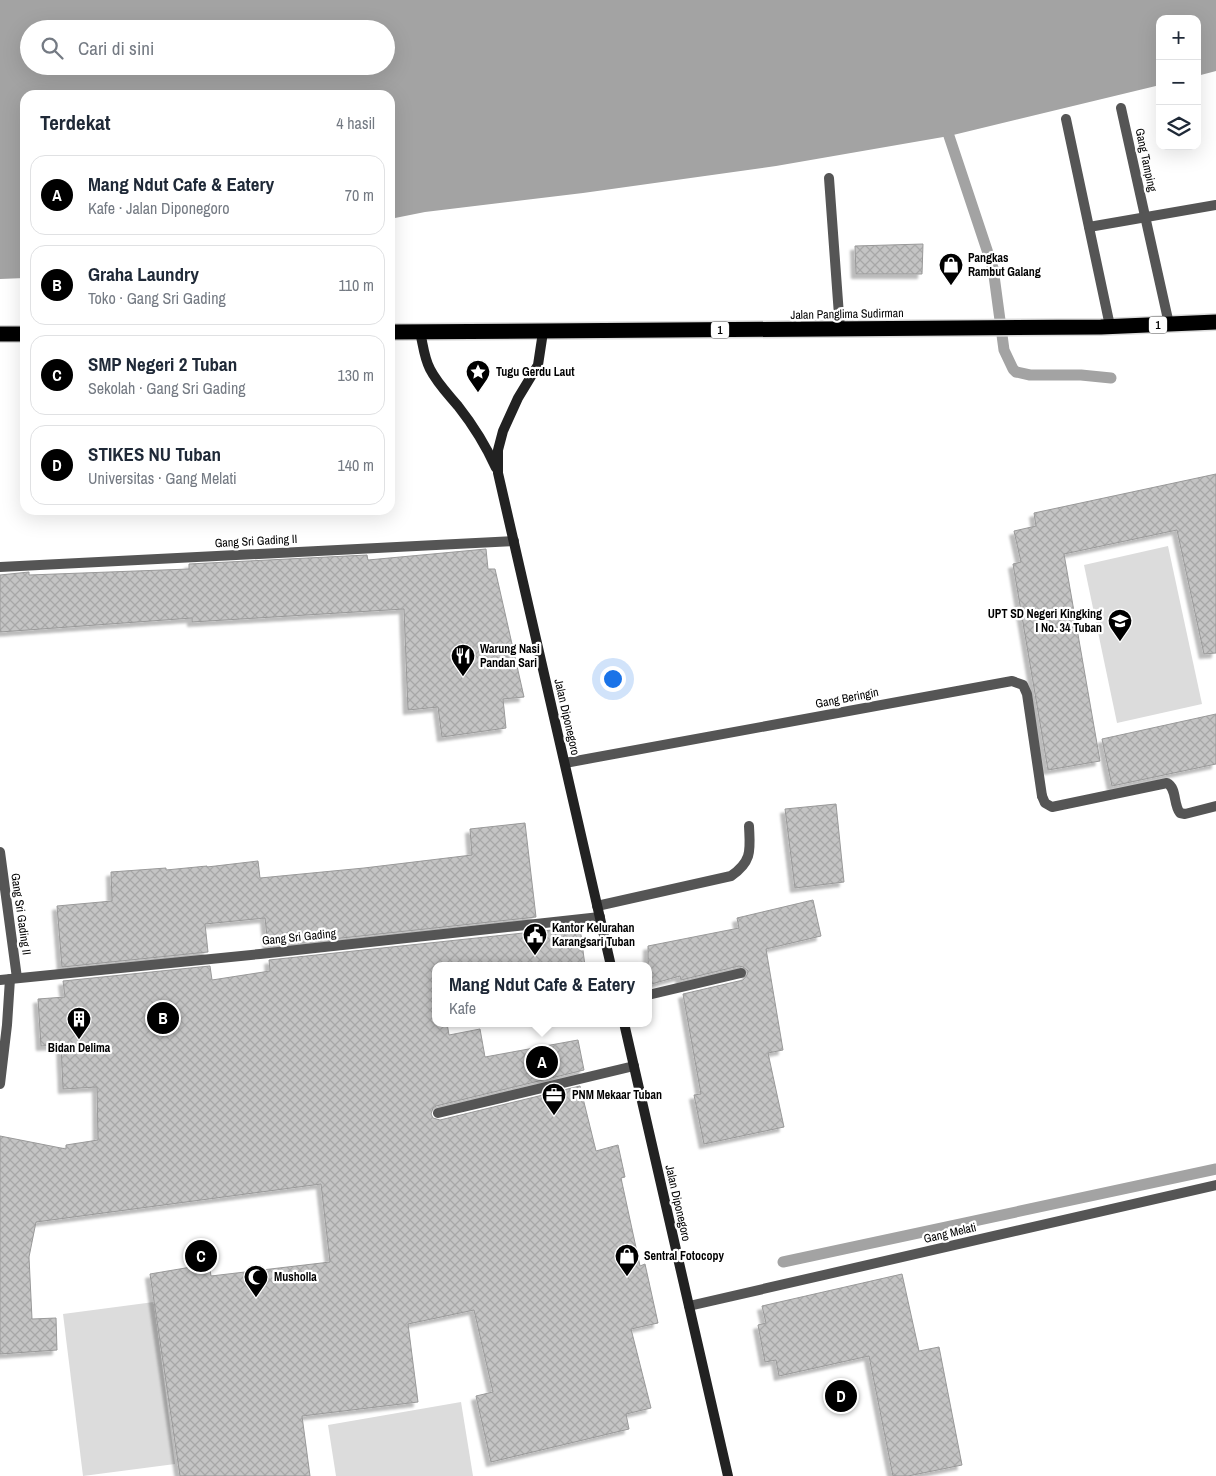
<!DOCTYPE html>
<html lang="id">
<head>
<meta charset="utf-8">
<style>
  :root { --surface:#fff; --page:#f2f2f3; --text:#1f2937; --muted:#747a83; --line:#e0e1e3; --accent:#000 }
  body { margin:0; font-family:"Archivo Narrow",sans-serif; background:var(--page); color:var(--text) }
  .controls { position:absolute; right:15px; top:15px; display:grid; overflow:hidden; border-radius:10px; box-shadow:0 5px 20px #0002 }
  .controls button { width:45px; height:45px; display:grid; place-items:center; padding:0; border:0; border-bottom:1px solid var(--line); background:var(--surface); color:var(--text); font:25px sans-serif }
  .you { position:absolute; left:612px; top:678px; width:18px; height:18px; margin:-12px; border:4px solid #fff; border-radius:50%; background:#1a73e8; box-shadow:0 0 0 8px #1a73e833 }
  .badge { display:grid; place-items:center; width:32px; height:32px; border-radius:50%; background:var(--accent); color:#fff; font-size:16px; font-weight:700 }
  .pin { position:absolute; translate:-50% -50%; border:2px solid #fff; box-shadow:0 1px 5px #0006 }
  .popup { position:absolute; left:432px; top:962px; width:220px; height:65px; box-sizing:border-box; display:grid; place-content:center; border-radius:10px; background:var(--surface); filter:drop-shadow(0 1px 4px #0005); font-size:16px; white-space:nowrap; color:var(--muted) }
  .popup b { font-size:19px; color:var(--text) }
  .popup::after { content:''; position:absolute; left:50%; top:100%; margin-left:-10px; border:10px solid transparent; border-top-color:var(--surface) }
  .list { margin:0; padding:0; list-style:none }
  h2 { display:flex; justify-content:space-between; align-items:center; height:65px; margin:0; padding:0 20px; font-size:21px }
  h2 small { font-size:16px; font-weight:400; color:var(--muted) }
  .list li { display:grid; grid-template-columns:32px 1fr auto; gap:15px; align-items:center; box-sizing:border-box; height:80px; margin:0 10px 10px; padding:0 10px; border:1px solid var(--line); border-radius:15px }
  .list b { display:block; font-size:19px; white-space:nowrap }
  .list p { margin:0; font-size:16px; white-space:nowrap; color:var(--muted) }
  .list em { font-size:16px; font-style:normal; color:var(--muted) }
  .icon { flex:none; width:28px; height:28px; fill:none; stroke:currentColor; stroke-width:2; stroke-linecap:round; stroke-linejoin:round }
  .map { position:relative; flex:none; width:1216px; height:1476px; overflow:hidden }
  .search { position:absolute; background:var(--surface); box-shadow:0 5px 20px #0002; left:20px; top:20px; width:375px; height:55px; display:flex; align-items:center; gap:12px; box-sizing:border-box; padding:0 18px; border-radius:28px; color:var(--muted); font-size:19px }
  .panel { position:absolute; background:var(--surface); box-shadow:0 5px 20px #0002; left:20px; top:90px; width:375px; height:425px; border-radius:15px }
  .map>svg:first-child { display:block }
</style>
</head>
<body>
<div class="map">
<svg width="1216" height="1476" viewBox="0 0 1216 1476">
  <defs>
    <pattern id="building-cross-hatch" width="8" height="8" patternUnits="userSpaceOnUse" patternTransform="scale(1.25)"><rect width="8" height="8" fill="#c4c4c4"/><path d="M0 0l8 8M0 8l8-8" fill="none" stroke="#a7a7a7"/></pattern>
    <filter id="shadow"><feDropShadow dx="-4.5" dy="4.5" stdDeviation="1" flood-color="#0004"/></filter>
  </defs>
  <rect width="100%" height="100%" fill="#fff"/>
  <!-- park -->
  <g fill="#dcdcdc">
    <polygon points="1168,546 1202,704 1117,723 1084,565"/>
    <polygon points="154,1302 175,1464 83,1476 63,1314"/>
    <polygon points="461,1402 473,1476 336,1476 328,1425"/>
  </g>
  <!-- water -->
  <path fill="#a3a3a3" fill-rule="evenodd" d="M0,0H1216V71L1197,76V19H1160V85L949,136L776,166L583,193L425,212L390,219V95H25V278L0,279ZM29,29H386V66H29Z"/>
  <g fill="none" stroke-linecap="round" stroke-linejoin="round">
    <!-- stream -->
    <g stroke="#a3a3a3" stroke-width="11">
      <polyline points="949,136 993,268 1004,350 1013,369 1016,372 1030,375 1081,375 1111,378"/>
      <polyline points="783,1262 1216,1169"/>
    </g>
  </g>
  <!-- building -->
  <g fill="url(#building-cross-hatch)" stroke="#999" filter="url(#shadow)">
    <polygon points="923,244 922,274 856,274 855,246"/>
    <polygon points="1216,474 1216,653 1204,654 1177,530 1064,554 1100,761 1048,770 1013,564 1021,562 1014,531 1036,526 1034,513"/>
    <polygon points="486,549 488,569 495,569 524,697 503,699 506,728 442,737 438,707 408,710 404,609 192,622 192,618 0,632 0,575 29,572 29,575 189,569 189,564 367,555 368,560"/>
    <polygon points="1216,714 1216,764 1112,786 1102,739"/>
    <polygon points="836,804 844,882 795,888 785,809"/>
    <polygon points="525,823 536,917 268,946 265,918 205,924 208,952 62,967 57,906 112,901 111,872 166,868 166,870 207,866 207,867 258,861 260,878 364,868 472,855 470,829"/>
    <polygon points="813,900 821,936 766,949 783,1050 768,1053 784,1127 704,1144 694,1095 701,1094 683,994 743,980 747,975 748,971 743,967 739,966 681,980 680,976 648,985 648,946 739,928 737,918"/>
    <polygon points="580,927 585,966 436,966 436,1023 447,1023 449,1035 480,1029 485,1057 578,1040 584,1070 436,1106 433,1108 431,1114 433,1118 440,1120 580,1086 596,1151 618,1145 625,1177 621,1178 640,1266 645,1264 658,1323 631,1329 651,1408 626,1414 629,1429 491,1462 476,1396 493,1392 474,1310 408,1324 418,1402 302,1416 310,1476 180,1476 150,1274 209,1264 211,1276 330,1262 321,1184 36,1222 29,1257 32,1319 56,1318 57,1350 0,1354 0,1136 66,1149 66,1145 98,1140 97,1087 63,1089 61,1045 41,1046 38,999 65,997 63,981 210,966 212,980 270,971 269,960"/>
    <polygon points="902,1274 919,1351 939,1347 962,1465 908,1476 893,1476 869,1356 779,1376 776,1360 765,1362 758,1325 766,1323 762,1306"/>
  </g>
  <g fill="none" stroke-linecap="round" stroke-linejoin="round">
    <defs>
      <g id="highway">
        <polyline points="390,332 1101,327 1216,322"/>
        <polyline points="0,334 25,334"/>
      </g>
    </defs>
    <!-- highway casing -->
    <use href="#highway" stroke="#dbdbdb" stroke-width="18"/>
    <!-- lane -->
    <g stroke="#555" stroke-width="10">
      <polyline points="1121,108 1169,324"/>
      <polyline points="1066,119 1110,326"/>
      <polyline points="829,178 840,329"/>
      <polyline points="1089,227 1216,205"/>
      <polyline points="0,567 514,541"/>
      <path d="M1042,796L1045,803L1052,807L1167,783C1177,788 1173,804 1180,813L1185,814L1216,806"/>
      <polyline points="0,852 17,978"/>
      <path d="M597,906L731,876C753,861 750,849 749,826"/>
      <polyline points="648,995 741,973"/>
      <polyline points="0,1084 7,1025 10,979"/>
      <polyline points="438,1113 634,1066"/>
    </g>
    <!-- street -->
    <g stroke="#555" stroke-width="10">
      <polyline points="565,763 1012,681 1023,685 1027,694 1042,796"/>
      <polyline points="0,980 260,954 600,917"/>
      <polyline points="689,1306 1216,1185"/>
    </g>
    <!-- secondary -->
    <g stroke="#222" stroke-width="10">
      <path d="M420,332C423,344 424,358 430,369C437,383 448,394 458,406C473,425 486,446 496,468"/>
      <polyline points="543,332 538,365 518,398 503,431 498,450 498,473 611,966"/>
      <polyline points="624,1023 728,1476"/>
    </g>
    <!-- highway -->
    <use href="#highway" stroke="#000" stroke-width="15"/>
  </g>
  <!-- icons -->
  <defs>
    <symbol id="shop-pin" viewBox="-11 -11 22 30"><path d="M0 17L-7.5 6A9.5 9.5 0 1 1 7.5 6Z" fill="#000" stroke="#fff"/><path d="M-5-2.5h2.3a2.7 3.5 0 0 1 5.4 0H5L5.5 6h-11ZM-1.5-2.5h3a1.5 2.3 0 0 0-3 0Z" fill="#fff"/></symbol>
    <symbol id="sight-pin" viewBox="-11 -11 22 30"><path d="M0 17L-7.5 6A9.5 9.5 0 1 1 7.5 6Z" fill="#000" stroke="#fff"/><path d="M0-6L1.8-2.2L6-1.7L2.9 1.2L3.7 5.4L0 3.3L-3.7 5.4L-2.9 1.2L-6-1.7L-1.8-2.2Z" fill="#fff"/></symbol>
    <symbol id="school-pin" viewBox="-11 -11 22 30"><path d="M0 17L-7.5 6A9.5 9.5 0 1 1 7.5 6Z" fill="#000" stroke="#fff"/><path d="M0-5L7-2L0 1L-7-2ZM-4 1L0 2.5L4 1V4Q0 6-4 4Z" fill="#fff"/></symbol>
    <symbol id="restaurant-pin" viewBox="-11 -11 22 30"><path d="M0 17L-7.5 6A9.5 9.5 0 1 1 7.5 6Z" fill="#000" stroke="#fff"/><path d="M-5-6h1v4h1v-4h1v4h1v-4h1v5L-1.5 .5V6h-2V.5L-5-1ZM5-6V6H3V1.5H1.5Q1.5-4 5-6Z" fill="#fff"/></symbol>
    <symbol id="civic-pin" viewBox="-11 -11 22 30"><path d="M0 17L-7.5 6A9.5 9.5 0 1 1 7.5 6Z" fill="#000" stroke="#fff"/><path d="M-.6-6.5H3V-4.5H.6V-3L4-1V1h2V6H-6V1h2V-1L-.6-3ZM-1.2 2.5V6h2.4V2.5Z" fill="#fff"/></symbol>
    <symbol id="building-pin" viewBox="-11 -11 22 30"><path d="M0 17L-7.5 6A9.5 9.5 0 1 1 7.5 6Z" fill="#000" stroke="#fff"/><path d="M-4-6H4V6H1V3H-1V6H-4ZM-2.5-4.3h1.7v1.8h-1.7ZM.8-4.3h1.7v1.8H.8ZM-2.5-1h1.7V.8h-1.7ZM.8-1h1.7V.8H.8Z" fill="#fff"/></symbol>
    <symbol id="office-pin" viewBox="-11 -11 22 30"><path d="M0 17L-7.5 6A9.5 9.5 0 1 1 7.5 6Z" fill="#000" stroke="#fff"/><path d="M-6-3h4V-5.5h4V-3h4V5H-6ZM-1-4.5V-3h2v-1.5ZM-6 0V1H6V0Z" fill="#fff"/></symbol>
    <symbol id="mosque-pin" viewBox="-11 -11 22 30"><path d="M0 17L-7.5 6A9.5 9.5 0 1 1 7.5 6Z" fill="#000" stroke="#fff"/><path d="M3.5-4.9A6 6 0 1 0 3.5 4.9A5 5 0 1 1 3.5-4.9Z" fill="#fff"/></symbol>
  </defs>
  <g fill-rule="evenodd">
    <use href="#shop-pin" x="937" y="251" width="28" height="38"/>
    <use href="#sight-pin" x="464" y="358" width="28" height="38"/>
    <use href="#school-pin" x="1106" y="607" width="28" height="38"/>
    <use href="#restaurant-pin" x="449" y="642" width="28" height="38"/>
    <use href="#civic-pin" x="521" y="921" width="28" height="38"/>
    <use href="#building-pin" x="65" y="1005" width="28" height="38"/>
    <use href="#office-pin" x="540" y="1081" width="28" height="38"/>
    <use href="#shop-pin" x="613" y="1242" width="28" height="38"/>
    <use href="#mosque-pin" x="242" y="1263" width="28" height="38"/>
  </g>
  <g text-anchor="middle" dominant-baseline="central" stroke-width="4.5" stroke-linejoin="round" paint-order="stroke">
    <!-- shield labels -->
    <g fill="#fff" stroke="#4c4c4c" stroke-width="1">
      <rect x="1149" y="316.5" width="18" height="17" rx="4"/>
      <rect x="711" y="321.5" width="18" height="17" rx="4"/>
    </g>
    <g font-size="11" font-weight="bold" fill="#000">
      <text x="1158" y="325">1</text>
      <text x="720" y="330">1</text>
    </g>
    <!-- street labels -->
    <g font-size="12" fill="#000" stroke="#fff">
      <text transform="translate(1146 160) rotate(78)">Gang Tamping</text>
      <text transform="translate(847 314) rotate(-1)">Jalan Panglima Sudirman</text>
      <text transform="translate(256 541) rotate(-3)">Gang Sri Gading II</text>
      <text transform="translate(847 698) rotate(-11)">Gang Beringin</text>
      <text transform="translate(567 717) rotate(77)">Jalan Diponegoro</text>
      <text transform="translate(21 914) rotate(82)">Gang Sri Gading II</text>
      <text transform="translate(299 937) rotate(-6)">Gang Sri Gading</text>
      <text transform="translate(678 1203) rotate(77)">Jalan Diponegoro</text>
      <text transform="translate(950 1233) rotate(-13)">Gang Melati</text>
    </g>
    <!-- poi labels -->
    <g font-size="12" font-weight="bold" fill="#000" stroke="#fff" text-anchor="start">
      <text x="968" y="258">Pangkas<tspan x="968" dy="14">Rambut Galang</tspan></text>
      <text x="496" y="372">Tugu Gerdu Laut</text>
      <text x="1102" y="614" text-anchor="end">UPT SD Negeri Kingking<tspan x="1102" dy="14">I No. 34 Tuban</tspan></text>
      <text x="480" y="649">Warung Nasi<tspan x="480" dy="14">Pandan Sari</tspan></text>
      <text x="552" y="928">Kantor Kelurahan<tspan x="552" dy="14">Karangsari Tuban</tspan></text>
      <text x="79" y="1048" text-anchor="middle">Bidan Delima</text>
      <text x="572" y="1095">PNM Mekaar Tuban</text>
      <text x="644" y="1256">Sentral Fotocopy</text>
      <text x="274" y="1277">Musholla</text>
    </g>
  </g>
</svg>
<div class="controls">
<button>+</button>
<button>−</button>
<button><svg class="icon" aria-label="layers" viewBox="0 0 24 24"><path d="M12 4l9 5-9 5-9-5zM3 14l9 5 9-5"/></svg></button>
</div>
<div class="you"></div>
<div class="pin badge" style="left:542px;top:1062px">A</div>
<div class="popup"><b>Mang Ndut Cafe &amp; Eatery</b>Kafe</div>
<div class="pin badge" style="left:163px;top:1018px">B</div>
<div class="pin badge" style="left:201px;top:1256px">C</div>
<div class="pin badge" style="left:841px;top:1396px">D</div>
<div class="search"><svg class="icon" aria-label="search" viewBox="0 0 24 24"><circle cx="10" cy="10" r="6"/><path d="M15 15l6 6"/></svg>Cari di sini</div>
<section class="panel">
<h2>Terdekat<small>4 hasil</small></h2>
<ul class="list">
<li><span class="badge">A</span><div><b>Mang Ndut Cafe &amp; Eatery</b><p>Kafe · Jalan Diponegoro</p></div><em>70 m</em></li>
<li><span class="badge">B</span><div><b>Graha Laundry</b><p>Toko · Gang Sri Gading</p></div><em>110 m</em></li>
<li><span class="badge">C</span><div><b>SMP Negeri 2 Tuban</b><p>Sekolah · Gang Sri Gading</p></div><em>130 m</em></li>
<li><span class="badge">D</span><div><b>STIKES NU Tuban</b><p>Universitas · Gang Melati</p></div><em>140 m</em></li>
</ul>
</section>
</div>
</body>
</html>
